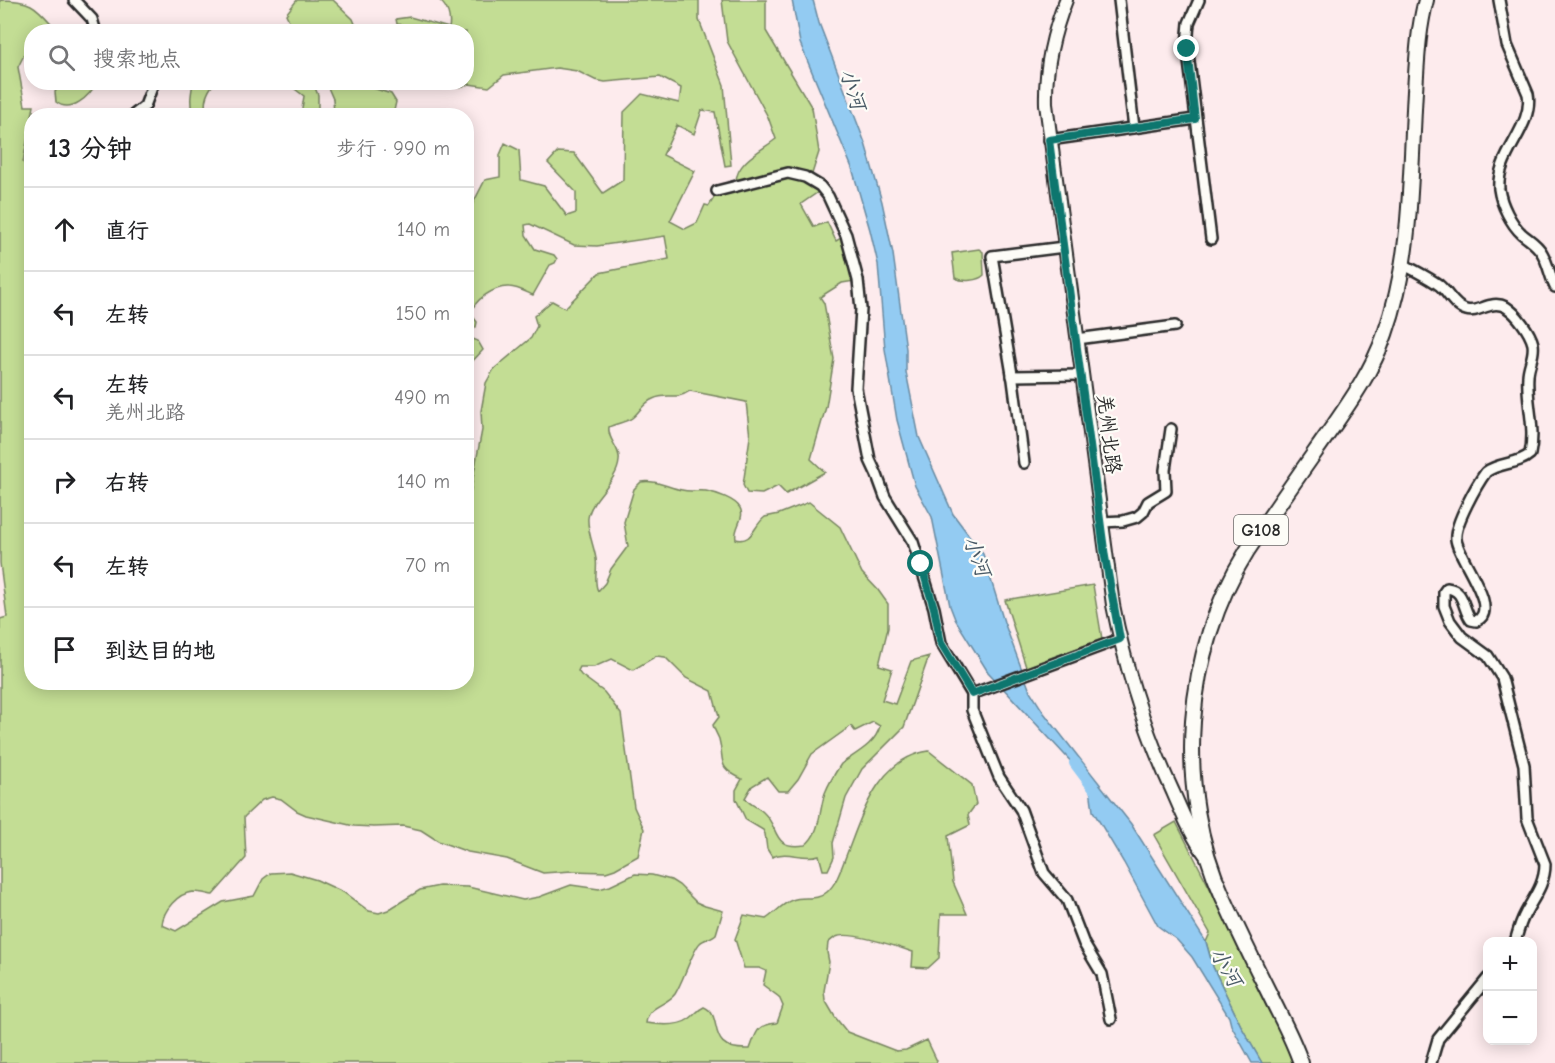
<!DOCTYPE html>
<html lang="zh">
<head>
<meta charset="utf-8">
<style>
  :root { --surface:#fff; --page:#f2f2f2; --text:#202124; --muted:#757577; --line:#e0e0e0 }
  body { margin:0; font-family:"Comic Neue","LXGW WenKai TC",sans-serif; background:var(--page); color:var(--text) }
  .controls { position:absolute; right:18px; bottom:18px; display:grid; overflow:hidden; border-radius:12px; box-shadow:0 3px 15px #0003 }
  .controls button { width:54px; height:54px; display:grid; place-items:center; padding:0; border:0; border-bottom:2px solid var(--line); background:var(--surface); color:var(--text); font:30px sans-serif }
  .stop { position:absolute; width:18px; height:18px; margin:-14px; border:4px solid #0f766e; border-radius:50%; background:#fff }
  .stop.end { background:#0f766e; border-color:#fff; box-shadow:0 2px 6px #0008 }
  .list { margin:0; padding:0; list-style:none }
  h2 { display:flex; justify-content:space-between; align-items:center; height:78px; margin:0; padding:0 24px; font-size:26px }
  h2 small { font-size:20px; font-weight:400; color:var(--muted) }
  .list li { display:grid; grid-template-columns:39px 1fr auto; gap:18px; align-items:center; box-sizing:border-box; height:84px; padding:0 24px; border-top:2px solid var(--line) }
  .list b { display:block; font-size:22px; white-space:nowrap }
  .list p { margin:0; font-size:20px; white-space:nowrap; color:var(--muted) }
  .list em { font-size:20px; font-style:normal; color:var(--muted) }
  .icon { flex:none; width:33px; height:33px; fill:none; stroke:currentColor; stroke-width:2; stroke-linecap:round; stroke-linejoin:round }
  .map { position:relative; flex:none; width:1555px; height:1063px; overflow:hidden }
  .search { position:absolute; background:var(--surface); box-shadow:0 3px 15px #0003; left:24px; top:24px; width:450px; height:66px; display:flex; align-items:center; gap:15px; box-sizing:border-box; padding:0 21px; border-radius:24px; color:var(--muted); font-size:22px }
  .panel { position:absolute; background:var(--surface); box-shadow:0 3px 15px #0003; left:24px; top:108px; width:450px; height:582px; border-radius:24px }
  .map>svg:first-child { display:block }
</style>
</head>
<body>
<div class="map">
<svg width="1555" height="1063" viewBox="0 0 1555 1063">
  <rect width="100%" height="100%" fill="#fdebed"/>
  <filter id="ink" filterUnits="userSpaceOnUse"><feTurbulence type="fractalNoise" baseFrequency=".0167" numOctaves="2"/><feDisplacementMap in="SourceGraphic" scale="12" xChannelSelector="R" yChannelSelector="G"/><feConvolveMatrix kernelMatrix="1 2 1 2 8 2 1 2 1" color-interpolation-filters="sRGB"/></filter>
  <g filter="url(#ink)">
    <!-- green -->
    <g fill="#c3dd94" stroke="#778460" stroke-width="1.5" fill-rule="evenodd">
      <path d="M0,0C34,0 36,7 58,31L32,32L31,47H28L18,67L25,106H34L23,162L32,174V682H466L467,510L482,430L481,411L486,383L494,369L531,338L537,326L534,316L552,301L565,308L599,273L669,259L665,236L597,246L574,245L530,224L525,225L526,235L535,249L554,255L557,259L555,263L550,265L533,295C526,292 517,287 509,287C495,286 473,300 471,314L477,322L476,327L469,333L468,337L478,341L483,350L467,367V213H468L485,180L500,177V155L505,143L519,150L521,180L544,186L567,216L576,213V192L548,163L558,152L574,153L603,193L623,180L624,112L642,94L679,103L681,88L660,77L605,82L595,80L577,71L557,68L504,75L489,87L469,84L460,87L448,83L466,82V32L425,31L412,26L397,24L396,19L410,17L449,28C451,18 448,7 439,0H699V20L724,85L731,165L725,166L715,112L702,110L694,134L677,125L663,155L695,171L670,221L685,229L697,223L705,205L709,206L715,196L785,176H798L821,190L801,204L814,227L827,222L836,241L843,237L855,281L842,283L820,297L824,303L834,359L826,407L811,459L825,472L786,494L778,486L762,494L747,493L743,485L750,437L746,402L690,391C675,401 668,392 653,399C643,403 640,412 632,418C625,423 616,423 609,427C607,440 621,448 619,461C617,483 591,497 588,518C587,531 594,546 596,559C598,569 593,581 598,591L605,583L611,569L628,546L624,522L634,489L641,482C655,479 669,488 682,490C690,492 698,490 706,491C716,493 735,499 740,508C746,518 733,528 736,539C752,544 754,525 765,517L779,514L809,502L840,527L862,573L878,590L888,604V628L879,665L892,669L882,700L895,704L911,661L929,656L904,727L862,769L846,798L833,843L834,857L828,870H823L819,855C803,861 788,849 772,857L767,849L765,834L763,830L746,820L736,799V790L742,779C716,767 725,762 719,739C717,734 714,730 713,725L719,717L712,691L686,678L665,657L656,656L633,670L612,659L594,667H580L578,671L581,675L604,692L621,714L634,807L644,829L638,856L615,869L606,872L572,871L543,873L507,859L468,852L438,841L421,830L403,826L374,827L354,826L306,815L297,811L281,799L272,797L262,800L244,817L246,858L213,895C207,894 200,892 193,892C178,893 163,910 162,925L176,931L223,902L254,896L263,879L271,873L290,872L317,880L343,892L369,911L379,913L388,910L420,890L439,886L468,887L523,900L539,897L571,885L599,889L610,886L635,874L652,875L671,880L679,885L696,902L705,906L723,911L716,934C712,938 704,939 700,943C692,951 683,982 675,994C666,1006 648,1005 646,1023C659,1025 678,1027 689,1019C695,1015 697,1010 704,1007C726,1016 702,1051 750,1049C757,1031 756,1025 777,1023L783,1006L779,997L763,985L766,971L759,968H744L735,939L744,915L766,919C774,914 783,903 792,900C803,895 816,902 827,892C837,883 841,869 846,856C862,815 878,758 929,751L972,785L976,804L968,815L970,825L948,836L953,882L967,914H941L939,958L928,968L912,967L913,952C898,947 849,930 836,937C835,937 829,942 828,943L827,952L829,962L824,991L825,1000L835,1017L847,1032L896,1051L906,1050L927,1040L937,1061L936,1063H0V619L7,617L0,563ZM873,722L880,726C875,745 856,753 841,764C835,773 829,783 825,793C819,810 821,833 805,845C771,850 780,828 764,813C758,807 750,805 745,798L752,786L767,777L778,791H788L798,779L812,754L851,726L855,731Z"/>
      <polygon points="297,0 333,0 353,19 358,31 294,31 286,14"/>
      <path d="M722,0H766V31L812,108L819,152L811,177L789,170L736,182C736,162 762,150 776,139L768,117L727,41Z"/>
      <path d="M61,83V82L96,83C90,96 71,114 56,102L55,92Z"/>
      <path d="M193,83H214C207,92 202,104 208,115H193C189,104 191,94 193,83Z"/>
      <polygon points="287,83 313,83 318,95 318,115 301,115 304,96"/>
      <polygon points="326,83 366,83 373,88 391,94 396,102 393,115 334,115 333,99"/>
      <path d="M979,249L983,252L984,275C978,281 963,282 955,278L952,253Z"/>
      <polygon points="1093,585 1102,639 1026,667 1005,600"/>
      <polygon points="1176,822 1270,1006 1286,1040 1294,1063 1262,1063 1242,1028 1213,967 1206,942 1210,933 1154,835"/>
    </g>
    <!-- water -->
    <polygon fill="#93cbf2" stroke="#698ba2" stroke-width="1.5" points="792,0 813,0 819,23 865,143 882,202 893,254 906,349 906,372 919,437 953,514 983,554 1004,622 1030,691 1044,713 1131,824 1206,942 1213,967 1242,1028 1262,1063 1252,1063 1231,1025 1229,1017 1192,957 1177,940 1158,926 1124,863 1093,811 1089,781 988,672 955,619 950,606 932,517 915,486 897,420 885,349 878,264 870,230 852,168 800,43"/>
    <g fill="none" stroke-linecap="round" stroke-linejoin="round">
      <!-- river -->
      <polyline stroke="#93cbf2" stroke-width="12" points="1075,763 1099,795"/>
      <defs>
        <g id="minor">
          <polyline points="74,0 92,19 96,32"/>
          <polyline points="1119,0 1134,128"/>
          <polyline points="1199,0 1189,23 1187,45 1211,239"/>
          <path d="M1499,0L1507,45L1528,94C1534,127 1496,154 1499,189C1501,204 1511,224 1522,234C1529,240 1537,244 1542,253C1548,263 1550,276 1555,287"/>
          <polyline points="132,116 145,106 154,82"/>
          <polyline points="1049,140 1195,119"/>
          <polyline points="717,191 788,173 805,177 820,186 828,196 846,235 858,280 861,309 856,388 870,460 877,475 885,497 913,542 934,608 941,643 972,694 972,710 999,777 1021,810 1044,873 1067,900 1084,944 1102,974 1111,1019"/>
          <path d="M1403,264C1415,271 1428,277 1439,285C1448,292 1454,307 1466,310C1479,314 1490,299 1506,307C1517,314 1530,332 1533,344C1535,356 1528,365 1528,376C1526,402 1536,427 1530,454C1518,465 1499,462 1486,472C1477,484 1454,525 1456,539C1457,557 1502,610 1476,621L1471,620C1462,608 1465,590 1447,588L1444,592V606L1450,621L1462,637L1488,656L1502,678L1524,765L1527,818L1545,864C1545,884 1534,897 1525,914C1520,923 1518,932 1515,942"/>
          <polyline points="1077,339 1175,326"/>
          <polyline points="1012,376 1081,375"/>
          <polyline points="1024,463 1013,380 992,256 1064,247"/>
          <polyline points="1101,522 1123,521 1137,517 1143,512 1148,502 1166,491 1165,470 1171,429"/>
          <polyline points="972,694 1120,639"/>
          <polyline points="1431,1063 1438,1039 1488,978"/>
        </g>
        <path id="major" d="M1066,0C1053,33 1045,69 1046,104L1113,605C1126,670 1145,732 1173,792C1183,815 1192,837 1207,857"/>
        <path id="highway" d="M1301,1063C1293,1039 1281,1018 1270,995C1254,963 1238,930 1223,897C1174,790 1184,651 1247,551C1272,513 1299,475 1325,438C1348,405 1372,372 1385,334C1413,256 1410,172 1415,91C1417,60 1418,30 1426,0"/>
      </defs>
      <!-- minor casing -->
      <use href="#minor" stroke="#2b2b2b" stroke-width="14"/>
      <!-- major casing -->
      <use href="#major" stroke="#2b2b2b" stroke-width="16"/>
      <!-- highway casing -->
      <use href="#highway" stroke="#2b2b2b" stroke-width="18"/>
      <!-- minor -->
      <use href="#minor" stroke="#fdfcf7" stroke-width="9"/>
      <!-- major -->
      <use href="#major" stroke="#fdfcf7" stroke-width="12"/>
      <!-- highway -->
      <use href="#highway" stroke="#fdfcf7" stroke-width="14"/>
    </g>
  </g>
  <g fill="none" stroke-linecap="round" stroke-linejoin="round" filter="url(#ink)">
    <!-- route -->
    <polyline stroke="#0f766e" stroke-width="8" points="921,564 934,608 941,643 972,694 1120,639 1105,557 1049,140 1195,119 1187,49"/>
  </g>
  <g text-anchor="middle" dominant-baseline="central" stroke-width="4.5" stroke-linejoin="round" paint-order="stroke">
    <!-- shield labels -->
    <rect fill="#fdfcf7" stroke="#6a6a68" stroke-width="1.5" x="1234" y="515" width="54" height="30" rx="4.5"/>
    <g font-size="18" font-weight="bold" fill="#2b2b2b">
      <text x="1261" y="530">G108</text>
    </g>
    <!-- street labels -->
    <g font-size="20" fill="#2b2b2b" stroke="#fdfcf7">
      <text transform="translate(1109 434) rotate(83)">羌州北路</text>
    </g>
    <!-- water labels -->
    <g font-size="21" font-style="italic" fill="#4a5b67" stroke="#fdfcf7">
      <text transform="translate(853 89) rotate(72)">小河</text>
      <text transform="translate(977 556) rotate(69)">小河</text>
      <text transform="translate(1226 967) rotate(59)">小河</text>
    </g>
  </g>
</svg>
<div class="controls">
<button>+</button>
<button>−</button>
</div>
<div class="stop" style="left:921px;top:564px"></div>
<div class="stop end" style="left:1187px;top:49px"></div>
<div class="search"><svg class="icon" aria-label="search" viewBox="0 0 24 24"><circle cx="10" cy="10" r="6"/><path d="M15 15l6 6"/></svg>搜索地点</div>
<section class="panel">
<h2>13 分钟<small>步行 · 990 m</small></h2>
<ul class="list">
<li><svg class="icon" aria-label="ahead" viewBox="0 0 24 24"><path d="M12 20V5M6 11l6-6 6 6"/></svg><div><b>直行</b></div><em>140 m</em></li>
<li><svg class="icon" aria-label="left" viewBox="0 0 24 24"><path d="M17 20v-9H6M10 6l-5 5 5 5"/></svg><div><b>左转</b></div><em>150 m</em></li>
<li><svg class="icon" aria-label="left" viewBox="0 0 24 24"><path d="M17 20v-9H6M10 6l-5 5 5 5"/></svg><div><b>左转</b><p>羌州北路</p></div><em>490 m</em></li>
<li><svg class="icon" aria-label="right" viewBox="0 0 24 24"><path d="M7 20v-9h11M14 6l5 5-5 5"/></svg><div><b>右转</b></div><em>140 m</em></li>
<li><svg class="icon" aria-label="left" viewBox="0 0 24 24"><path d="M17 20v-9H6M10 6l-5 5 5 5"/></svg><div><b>左转</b></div><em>70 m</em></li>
<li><svg class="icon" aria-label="arrive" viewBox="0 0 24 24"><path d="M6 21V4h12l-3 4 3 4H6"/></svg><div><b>到达目的地</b></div></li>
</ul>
</section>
</div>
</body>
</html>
